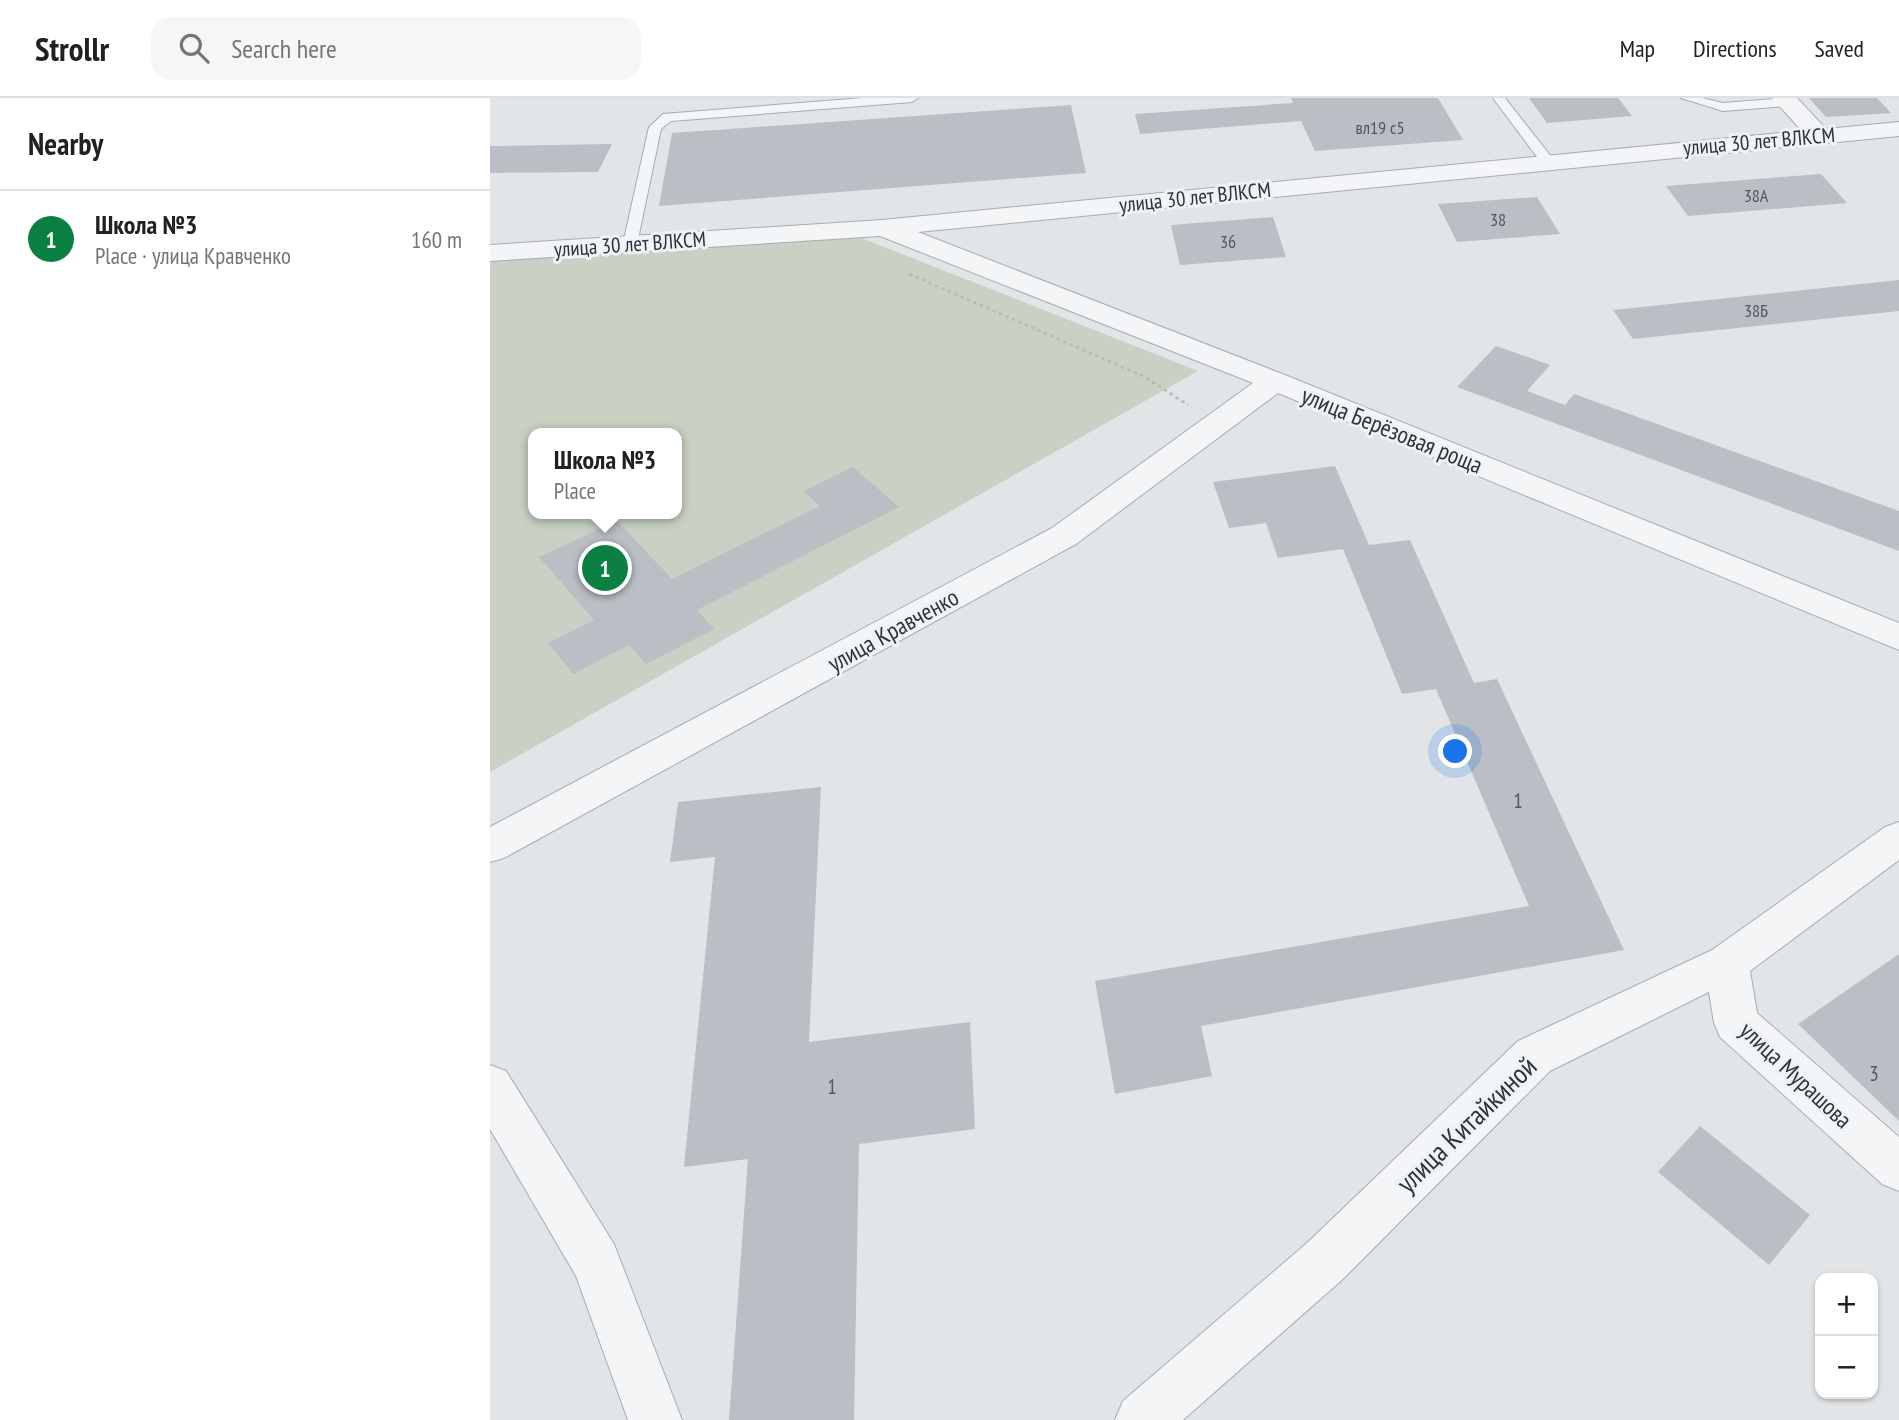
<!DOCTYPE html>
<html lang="en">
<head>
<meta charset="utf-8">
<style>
  :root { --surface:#fff; --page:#f6f6f6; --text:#202124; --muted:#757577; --line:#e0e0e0; --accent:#0b8043 }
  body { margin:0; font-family:"PT Sans Narrow",sans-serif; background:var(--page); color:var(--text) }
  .controls { position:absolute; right:21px; bottom:21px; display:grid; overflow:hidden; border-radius:14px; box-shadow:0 2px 5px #0004 }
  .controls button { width:63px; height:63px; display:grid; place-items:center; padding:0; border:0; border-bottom:2px solid var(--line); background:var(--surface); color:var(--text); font:35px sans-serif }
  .you { position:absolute; left:966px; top:654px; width:24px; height:24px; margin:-18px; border:5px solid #fff; border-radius:50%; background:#1a73e8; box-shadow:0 0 0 10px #1a73e833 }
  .badge { display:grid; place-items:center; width:46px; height:46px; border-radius:50%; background:var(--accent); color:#fff; font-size:23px; font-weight:700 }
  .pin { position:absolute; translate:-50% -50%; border:4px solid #fff; box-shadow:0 2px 7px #0006 }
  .popup { position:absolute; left:38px; top:330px; width:154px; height:91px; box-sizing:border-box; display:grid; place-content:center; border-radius:14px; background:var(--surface); filter:drop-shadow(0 2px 5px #0005); font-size:23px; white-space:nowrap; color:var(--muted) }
  .popup b { font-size:26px; color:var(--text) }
  .popup::after { content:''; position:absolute; left:50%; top:100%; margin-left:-14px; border:14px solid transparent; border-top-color:var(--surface) }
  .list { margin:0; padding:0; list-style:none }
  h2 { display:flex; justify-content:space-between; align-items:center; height:91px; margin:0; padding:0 28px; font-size:30px }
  h2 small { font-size:23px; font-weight:400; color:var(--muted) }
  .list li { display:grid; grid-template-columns:46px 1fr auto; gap:21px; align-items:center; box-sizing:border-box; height:98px; padding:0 28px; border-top:2px solid var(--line) }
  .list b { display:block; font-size:26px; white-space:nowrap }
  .list p { margin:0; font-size:23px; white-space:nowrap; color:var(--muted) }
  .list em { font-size:23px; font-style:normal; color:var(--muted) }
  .icon { flex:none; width:38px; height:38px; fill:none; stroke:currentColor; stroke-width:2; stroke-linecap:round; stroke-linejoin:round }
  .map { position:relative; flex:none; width:1409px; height:1322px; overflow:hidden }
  header { display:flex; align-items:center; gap:42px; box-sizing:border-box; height:98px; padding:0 35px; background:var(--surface); border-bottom:2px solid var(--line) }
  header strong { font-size:33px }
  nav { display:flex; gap:38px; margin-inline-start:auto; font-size:24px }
  .search { width:490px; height:63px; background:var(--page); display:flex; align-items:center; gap:18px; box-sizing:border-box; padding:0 24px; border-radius:21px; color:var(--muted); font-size:26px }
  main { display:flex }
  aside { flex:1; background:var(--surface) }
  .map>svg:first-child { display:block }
</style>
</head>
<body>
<header>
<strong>Strollr</strong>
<div class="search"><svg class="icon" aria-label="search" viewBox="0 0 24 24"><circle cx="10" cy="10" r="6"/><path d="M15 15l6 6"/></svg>Search here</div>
<nav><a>Map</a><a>Directions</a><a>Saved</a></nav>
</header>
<main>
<aside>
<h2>Nearby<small></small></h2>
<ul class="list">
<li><span class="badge">1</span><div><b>Школа №3</b><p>Place · улица Кравченко</p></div><em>160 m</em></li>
</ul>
</aside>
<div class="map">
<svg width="1409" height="1322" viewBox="0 0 1409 1322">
  <rect width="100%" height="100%" fill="#e1e5e8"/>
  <!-- green -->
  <path fill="#c8d1c3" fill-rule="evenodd" d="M359,135L708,273L0,674V162ZM43,335H187V416H43Z"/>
  <!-- building -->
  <g fill="#b9bfc5">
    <polygon points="801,0 948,0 973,42 825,53 811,23 650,36 645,16 803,5"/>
    <polygon points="1039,0 1128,0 1142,18 1057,25"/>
    <polygon points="1319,0 1387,0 1401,15 1336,19"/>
    <polygon points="581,7 596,75 169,108 182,35"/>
    <polygon points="122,46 108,74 0,75 0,48"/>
    <polygon points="1331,76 1357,105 1198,118 1176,88"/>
    <polygon points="1047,99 1070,136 967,144 948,106"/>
    <polygon points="783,119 796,159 690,167 681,127"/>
    <polygon points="1409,182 1409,213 1143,241 1123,212"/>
    <polygon points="1006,248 1060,267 1037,293 1075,307 1084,296 1409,413 1409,453 967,289"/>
    <polygon points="845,368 879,447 920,442 984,585 1007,581 1134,852 711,928 722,978 625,996 605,883 1039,808 946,591 912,596 853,451 788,460 776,425 739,430 723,384"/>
    <polygon points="363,369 409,409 207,512 224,531 156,566 139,547 83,576 58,545 104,522 49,459 127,423 182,481 330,408 314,393"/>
    <polygon points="331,689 319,944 480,924 485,1031 369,1046 364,1322 239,1322 258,1061 194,1069 225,759 180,764 188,704"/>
    <polygon points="1409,856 1409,1023 1308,926"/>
    <polygon points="1210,1028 1320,1117 1279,1167 1168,1074"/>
  </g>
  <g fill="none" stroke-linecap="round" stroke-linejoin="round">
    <defs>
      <g id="service">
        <polygon points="373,0 428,0 422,4 181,23 171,31 147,146 140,150 133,146 159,29 173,16"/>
        <polygon points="1003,0 1015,0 1063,61 1063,67 1053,67"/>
        <polygon points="1191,0 1212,0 1233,5 1298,0 1304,4 1298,8 1233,13"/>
      </g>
      <g id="minor">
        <polygon points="1282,0 1307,0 1336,31 1409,24 1409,38 428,134 795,277 1409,525 1409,552 788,295 586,446 14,760 0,764 0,729 562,430 763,285 390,138 0,163 0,147 392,122 1312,33"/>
        <polygon points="1409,724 1409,762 1260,873 1267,915 1409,1039 1409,1093 1392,1086 1230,939 1224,925 1219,894 1060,973 853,1181 693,1322 625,1322 633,1303 817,1145 1028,943 1222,852 1395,729"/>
        <polygon points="0,967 16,973 124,1146 192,1322 138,1322 86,1178 0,1031"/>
      </g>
    </defs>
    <!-- service casing -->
    <use href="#service" stroke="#a7acb2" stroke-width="2"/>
    <!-- minor casing -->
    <use href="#minor" stroke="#a7acb2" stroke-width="2"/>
    <!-- path -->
    <polyline stroke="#b7bbc0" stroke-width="2.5" stroke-dasharray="3.5 3.5" stroke-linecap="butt" points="419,176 655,279 698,307"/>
    <!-- service -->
    <use href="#service" fill="#f3f5f7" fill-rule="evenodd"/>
    <!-- minor -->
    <use href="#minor" fill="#f3f5f7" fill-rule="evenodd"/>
  </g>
  <g text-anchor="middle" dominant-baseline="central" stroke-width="6" stroke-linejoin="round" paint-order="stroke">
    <!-- far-number labels -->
    <g font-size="18" fill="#4e5760">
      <text x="890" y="29">вл19 с5</text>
      <text x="1266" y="97">38А</text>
      <text x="1008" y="121">38</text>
      <text x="738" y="143">36</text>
      <text x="1266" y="212">38Б</text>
    </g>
    <!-- far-street labels -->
    <g font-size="21" fill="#2b343e" stroke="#f0f3f6">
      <text transform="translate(1269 43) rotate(-5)">улица 30 лет ВЛКСМ</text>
      <text transform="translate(705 99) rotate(-6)">улица 30 лет ВЛКСМ</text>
      <text transform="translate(140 146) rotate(-4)">улица 30 лет ВЛКСМ</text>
    </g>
    <!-- number labels -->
    <g font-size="21" fill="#4e5760">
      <text x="1028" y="702">1</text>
      <text x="1384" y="975">3</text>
      <text x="342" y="988">1</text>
    </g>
    <!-- street labels -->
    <g font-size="24" fill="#2b343e" stroke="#f0f3f6">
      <text transform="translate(902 332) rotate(22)">улица Берёзовая роща</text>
      <text transform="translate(403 532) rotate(-29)">улица Кравченко</text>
      <text transform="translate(1306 977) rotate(43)">улица Мурашова</text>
    </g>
    <!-- near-street labels -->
    <g font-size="28" fill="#2b343e" stroke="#f0f3f6">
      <text transform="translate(976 1026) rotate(-44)">улица Китайкиной</text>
    </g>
  </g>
</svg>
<div class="controls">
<button>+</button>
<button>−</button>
</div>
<div class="you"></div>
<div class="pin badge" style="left:115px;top:470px">1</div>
<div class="popup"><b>Школа №3</b>Place</div>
</div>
</main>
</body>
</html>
